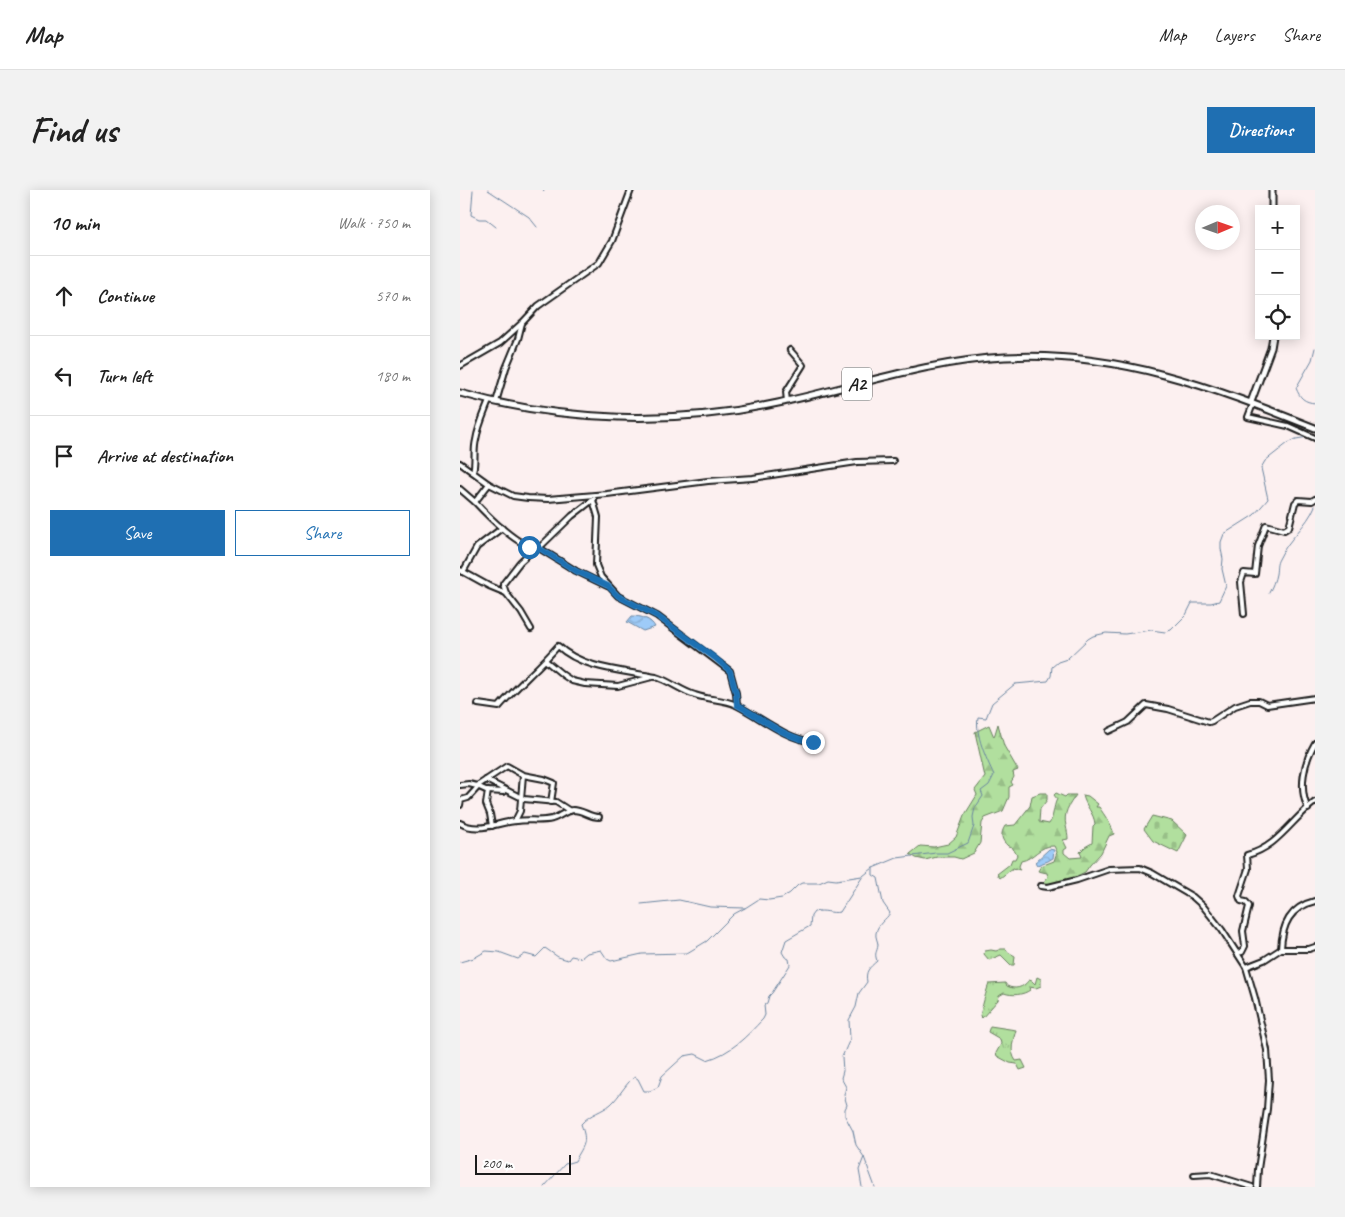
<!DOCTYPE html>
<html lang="en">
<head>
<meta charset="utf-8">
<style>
  :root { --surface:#fff; --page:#f2f2f2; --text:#222; --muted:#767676; --line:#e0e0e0; --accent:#1f6fb2 }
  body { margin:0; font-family:Caveat,sans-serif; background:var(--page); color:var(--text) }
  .controls { position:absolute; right:15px; top:15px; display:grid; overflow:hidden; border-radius:0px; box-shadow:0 2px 12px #0003 }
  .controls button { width:45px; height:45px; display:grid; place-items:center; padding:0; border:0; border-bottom:1px solid var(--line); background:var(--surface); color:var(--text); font:25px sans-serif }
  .compass { position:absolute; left:735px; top:15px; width:45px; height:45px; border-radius:50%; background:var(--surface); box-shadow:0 2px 12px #0003; rotate:88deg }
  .scale { position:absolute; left:15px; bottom:12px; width:96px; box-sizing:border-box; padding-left:5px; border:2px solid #1c1c1c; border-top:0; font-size:14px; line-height:18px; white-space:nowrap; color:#1c1c1c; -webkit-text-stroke:4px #fff; paint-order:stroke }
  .stop { position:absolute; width:15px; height:15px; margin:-11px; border:4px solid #1f6fb2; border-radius:50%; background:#fff }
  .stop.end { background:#1f6fb2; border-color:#fff; box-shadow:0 1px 5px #0008 }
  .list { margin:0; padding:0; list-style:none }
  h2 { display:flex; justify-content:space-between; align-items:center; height:65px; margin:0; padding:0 20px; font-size:21px }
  h2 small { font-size:16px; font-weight:400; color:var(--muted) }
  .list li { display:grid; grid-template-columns:32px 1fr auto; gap:15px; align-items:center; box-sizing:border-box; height:80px; padding:0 20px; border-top:1px solid var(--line) }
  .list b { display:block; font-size:19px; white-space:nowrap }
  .list em { font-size:16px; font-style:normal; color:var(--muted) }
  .actions { display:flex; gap:10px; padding:15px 20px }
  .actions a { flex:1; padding:11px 0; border:1px solid var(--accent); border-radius:0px; text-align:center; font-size:18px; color:var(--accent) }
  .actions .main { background:var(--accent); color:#fff }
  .icon { flex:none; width:28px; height:28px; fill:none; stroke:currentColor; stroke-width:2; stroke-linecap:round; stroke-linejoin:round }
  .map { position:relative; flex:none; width:855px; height:997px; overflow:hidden; border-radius:0px }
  header { display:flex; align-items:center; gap:30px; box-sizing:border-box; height:70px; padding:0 25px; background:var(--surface); border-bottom:1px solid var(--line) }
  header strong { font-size:24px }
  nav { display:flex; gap:28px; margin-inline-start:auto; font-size:18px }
  .intro { display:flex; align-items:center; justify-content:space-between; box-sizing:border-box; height:120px; padding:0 30px }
  h1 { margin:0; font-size:35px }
  .button { padding:12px 22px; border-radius:0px; background:var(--accent); color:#fff; font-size:18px; font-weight:700 }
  main { display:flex; gap:30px; padding:0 30px }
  aside { flex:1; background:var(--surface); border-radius:0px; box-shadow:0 2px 12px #0003 }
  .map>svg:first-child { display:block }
</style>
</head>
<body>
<header>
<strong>Map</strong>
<nav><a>Map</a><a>Layers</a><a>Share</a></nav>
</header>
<div class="intro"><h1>Find us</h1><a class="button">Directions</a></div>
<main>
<aside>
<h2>10 min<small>Walk · 750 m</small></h2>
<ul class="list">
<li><svg class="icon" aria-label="ahead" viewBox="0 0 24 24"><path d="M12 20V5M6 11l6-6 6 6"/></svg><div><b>Continue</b></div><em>570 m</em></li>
<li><svg class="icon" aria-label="left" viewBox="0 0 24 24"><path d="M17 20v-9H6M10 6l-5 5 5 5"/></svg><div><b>Turn left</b></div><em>180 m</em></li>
<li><svg class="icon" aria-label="arrive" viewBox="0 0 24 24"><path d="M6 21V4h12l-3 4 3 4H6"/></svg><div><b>Arrive at destination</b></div></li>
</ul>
<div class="actions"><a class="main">Save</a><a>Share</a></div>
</aside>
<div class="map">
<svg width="855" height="997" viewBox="0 0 855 997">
  <defs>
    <pattern id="grass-tufts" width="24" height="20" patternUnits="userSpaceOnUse" patternTransform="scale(1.25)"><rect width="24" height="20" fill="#b1df9e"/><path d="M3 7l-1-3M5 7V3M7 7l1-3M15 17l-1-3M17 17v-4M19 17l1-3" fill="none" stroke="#98bf88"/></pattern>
    <pattern id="forest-firs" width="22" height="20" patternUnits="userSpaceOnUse" patternTransform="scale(1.25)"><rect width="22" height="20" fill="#b1df9e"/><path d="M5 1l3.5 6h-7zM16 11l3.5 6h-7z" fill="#98bf88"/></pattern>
    <pattern id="cemetery-stones" width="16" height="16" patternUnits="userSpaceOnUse" patternTransform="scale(1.25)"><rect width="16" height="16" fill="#b1df9e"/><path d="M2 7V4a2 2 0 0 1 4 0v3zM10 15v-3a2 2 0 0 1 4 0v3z" fill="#98bf88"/></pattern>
    <pattern id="water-waves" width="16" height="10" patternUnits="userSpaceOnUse" patternTransform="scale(1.25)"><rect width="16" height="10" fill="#9ecbf8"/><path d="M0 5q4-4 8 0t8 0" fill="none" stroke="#88aed4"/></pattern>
  </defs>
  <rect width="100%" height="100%" fill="#fcf0f0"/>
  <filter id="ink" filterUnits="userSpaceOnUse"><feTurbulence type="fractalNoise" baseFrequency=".02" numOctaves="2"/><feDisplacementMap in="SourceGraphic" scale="10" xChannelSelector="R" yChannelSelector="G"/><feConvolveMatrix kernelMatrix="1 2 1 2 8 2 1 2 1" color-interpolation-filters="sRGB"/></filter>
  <g filter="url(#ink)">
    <!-- grass -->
    <g fill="url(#grass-tufts)" stroke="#667e5d">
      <polygon points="541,759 546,759 548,762 555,766 554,775 551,775 541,765 529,770 524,764 525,761 531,760 536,761"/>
      <path d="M577,787L581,789V796L576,798L569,797L570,800C563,805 552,806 544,803L539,806L538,810L522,828L520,826C521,821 527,798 529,794L545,793L547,796C555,800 563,798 569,790L572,791L575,794Z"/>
      <path d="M530,836L556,840C553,851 549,861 556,871L562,870L566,878L560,880L557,874L550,873L537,866L536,863L541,854L540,849L528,842Z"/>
    </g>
    <!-- forest -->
    <g fill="url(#forest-firs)" stroke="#667e5d">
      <polygon points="538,534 544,556 558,580 553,582 554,587 551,592 553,595 549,597 549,607 543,621 525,628 522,633 520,653 514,663 501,669 494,667 477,667 465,670 456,668 450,664 460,656 474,657 488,654 496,647 504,626 517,605 515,600 525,587 515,542 529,535 534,547"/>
      <path d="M580,603H587V610L580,619L579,632L589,634C594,627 593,617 597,609L594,605L596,603L605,607L607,605H616C609,615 603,623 606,636C607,641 608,644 608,649L603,650L607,658L604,660V663L610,668L622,667L620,662L625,657L632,653L633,636L635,634C634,623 625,616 623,605L628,606L638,614L636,617H639C645,626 651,634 654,644L649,646L641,663L630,675L625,682L617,686L615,689L588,696L582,694L588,687L587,683L578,681L581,676L594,671L597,662L594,656C579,655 574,669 561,671L559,676L560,680L553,678L540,688L537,684L550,674L552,669H555L557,665L552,657L548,656C541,650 540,644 545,636L555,635L570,616L572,606Z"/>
    </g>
    <!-- cemetery -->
    <polygon fill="url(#cemetery-stones)" stroke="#667e5d" points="692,626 712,631 727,645 718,663 693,651 684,639"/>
    <!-- water -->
    <g fill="url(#water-waves)" stroke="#6a85a0">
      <path d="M172,426C181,426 191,429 195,437L183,441L167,432Z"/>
      <polygon points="589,659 594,660 593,668 588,671 577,675 575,672"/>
    </g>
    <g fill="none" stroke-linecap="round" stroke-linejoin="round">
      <!-- stream -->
      <g stroke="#6a85a0" stroke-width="1">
        <polyline points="13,0 11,25 19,29 26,29 36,37"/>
        <polyline points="28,0 69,27 77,37"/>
        <polyline points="83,0 84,1"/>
        <path d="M855,158L852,170L836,198C840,208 844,212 855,213"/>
        <path d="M809,403C812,397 815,390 816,384C817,378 816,374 819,369C828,349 847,336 855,316"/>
        <polyline points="181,714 219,710 250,717 285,718 299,709 309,710 322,708 330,703 338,695 342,693 359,693 368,689 376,690 402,686"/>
        <polyline points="0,772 14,768 26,761 39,762 58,769 65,764 76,767 85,758 98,767 108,770 111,766 121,768 127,763 141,760 147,769 151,771 182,764 227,763 247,751 274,724 285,718"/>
        <polyline points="404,967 415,997"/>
        <path d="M84,997L105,974L115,971C124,954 128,953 121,934C131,923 142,922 151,914C159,907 168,890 175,887L178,889L184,901H190L198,897L202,886L224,866L235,864L247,870C271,863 286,847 303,829L305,825L304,815L307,813L309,806L312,803L330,775L329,769L325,767L322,762L326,750L350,736L351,726L354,722C366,719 370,724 380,722L403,686L413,678L437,668L476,663H487L508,653L514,636L513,627L515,618L523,606L521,601L529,595L534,585C526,568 515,545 518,527L526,528L532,513L555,494L588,491L591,486L592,477L598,472L607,469L628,449L633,446L646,443L665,444L691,440L705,442L711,440L726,425L732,413H751L759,411L766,396L762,379L763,369L761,359V352L764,344L794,325L808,309L801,278L805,271L828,253L836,249L848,247"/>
        <path d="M402,997L399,980L404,967L396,955L393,941L385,926V919L387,915L384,905L386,897L381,888L383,881L382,867L390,849L389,830L396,817L399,803L407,792C405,781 409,778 417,771C414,762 417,763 418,755C418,751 415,747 416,743C418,733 426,730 430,723L423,713L418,688L413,685V678"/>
      </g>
      <defs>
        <g id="minor">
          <polyline points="0,176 40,153 62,133"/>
          <polyline points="327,211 326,202 343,175 330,160"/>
          <polyline points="36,212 46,178 58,149 62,133 78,116 139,73 152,51 171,0"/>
          <polyline points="793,214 788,227 828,236 855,248"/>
          <polyline points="0,273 29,294 53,306 68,308 88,309 147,304 248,291 293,288 397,272 433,271"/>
          <path d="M13,282C16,272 13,261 16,250C18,237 24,224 29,211"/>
          <path d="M29,294L15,312C27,325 61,360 79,358L112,326L134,309"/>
          <polyline points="0,299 15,312"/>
          <polyline points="133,310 138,327 136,375 141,387 158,406 197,426 270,481 276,503 277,515"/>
          <polyline points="79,358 116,381 147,396"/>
          <polyline points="0,380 29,396 46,403"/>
          <polyline points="3,382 17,357 42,338"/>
          <polyline points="784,424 781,392 784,383 795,384 798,356 806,335 824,340 829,337 835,313 838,310 852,311 855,309"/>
          <polyline points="71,439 61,422 46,403 43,394 60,372 74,359"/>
          <polyline points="86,471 103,485 112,491 125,494 158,496 192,487"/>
          <path d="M18,514L39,517C57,496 79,478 98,456C122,479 165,481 196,487C210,491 221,501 235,505C248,510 264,509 276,515C302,528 324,548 353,552"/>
          <polyline points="649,541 668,532 686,515 708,519 749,532 752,531 775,516 790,511 799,511 807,515 855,508"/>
          <polyline points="26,590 64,609 96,612 110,621"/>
          <polyline points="0,595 9,594 17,596 47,576 63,585 84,589 94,593 91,612"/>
          <polyline points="17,596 28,601 43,602 44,600"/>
          <polyline points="28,601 26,614 30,624 32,636"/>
          <polyline points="0,615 1,610 8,608 18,597"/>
          <path d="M848,619C838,598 844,572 855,553"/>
          <polyline points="55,631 60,621 63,585"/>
          <path d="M0,633C19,644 37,632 57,631C68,629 80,632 92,629C99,627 105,621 113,620C123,620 129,627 139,627"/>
          <polyline points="581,696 588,697 617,690 649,679 680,678 692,683 733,707 743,716 762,740 786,777 795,808 807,860 809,890 807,919 798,979 797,997"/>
          <path d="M821,759C822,735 830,717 855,711"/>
          <path d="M777,763L782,762L785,756L783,741L789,716L786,712L781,711L779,706L788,679L787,665C817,658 832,629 855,612"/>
          <polyline points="786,777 804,770 821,759 849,759 855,757"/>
          <polyline points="734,985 750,984 792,997"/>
        </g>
        <g id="major">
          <polyline points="812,0 812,19"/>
          <path d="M0,203C102,232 214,235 318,213C393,197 467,171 545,167C658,161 752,197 855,238"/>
          <polyline points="791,212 811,158 813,146"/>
        </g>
      </defs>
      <!-- minor casing -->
      <use href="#minor" stroke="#1c1c1c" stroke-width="8"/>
      <!-- major casing -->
      <use href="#major" stroke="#1c1c1c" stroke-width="9"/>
      <!-- minor -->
      <use href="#minor" stroke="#fff" stroke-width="4"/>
      <!-- major -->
      <use href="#major" stroke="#fff" stroke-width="5"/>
    </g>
  </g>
  <g fill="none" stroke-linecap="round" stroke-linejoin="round" filter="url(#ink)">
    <!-- route -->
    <path stroke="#1f6fb2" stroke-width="6" d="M69,357L79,358L116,381L148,396L158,406L197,426L255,468L270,481L276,503L277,515C302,528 324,548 353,552"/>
  </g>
  <g text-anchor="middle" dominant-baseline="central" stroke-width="4" stroke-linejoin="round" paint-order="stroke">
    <!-- shield labels -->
    <rect fill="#fff" stroke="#606060" stroke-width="1" x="382" y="177.5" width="30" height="33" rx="4"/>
    <g font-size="19" font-weight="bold" fill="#1c1c1c">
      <text x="397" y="194">A2</text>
    </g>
  </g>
</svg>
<div class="controls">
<button>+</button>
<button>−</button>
<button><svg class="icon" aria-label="locate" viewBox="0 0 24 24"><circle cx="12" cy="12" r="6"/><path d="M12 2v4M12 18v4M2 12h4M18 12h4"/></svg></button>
</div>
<svg class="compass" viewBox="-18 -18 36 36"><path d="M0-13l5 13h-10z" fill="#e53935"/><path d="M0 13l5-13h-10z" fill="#767676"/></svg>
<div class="scale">200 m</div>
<div class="stop" style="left:69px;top:357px"></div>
<div class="stop end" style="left:353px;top:552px"></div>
</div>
</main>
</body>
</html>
